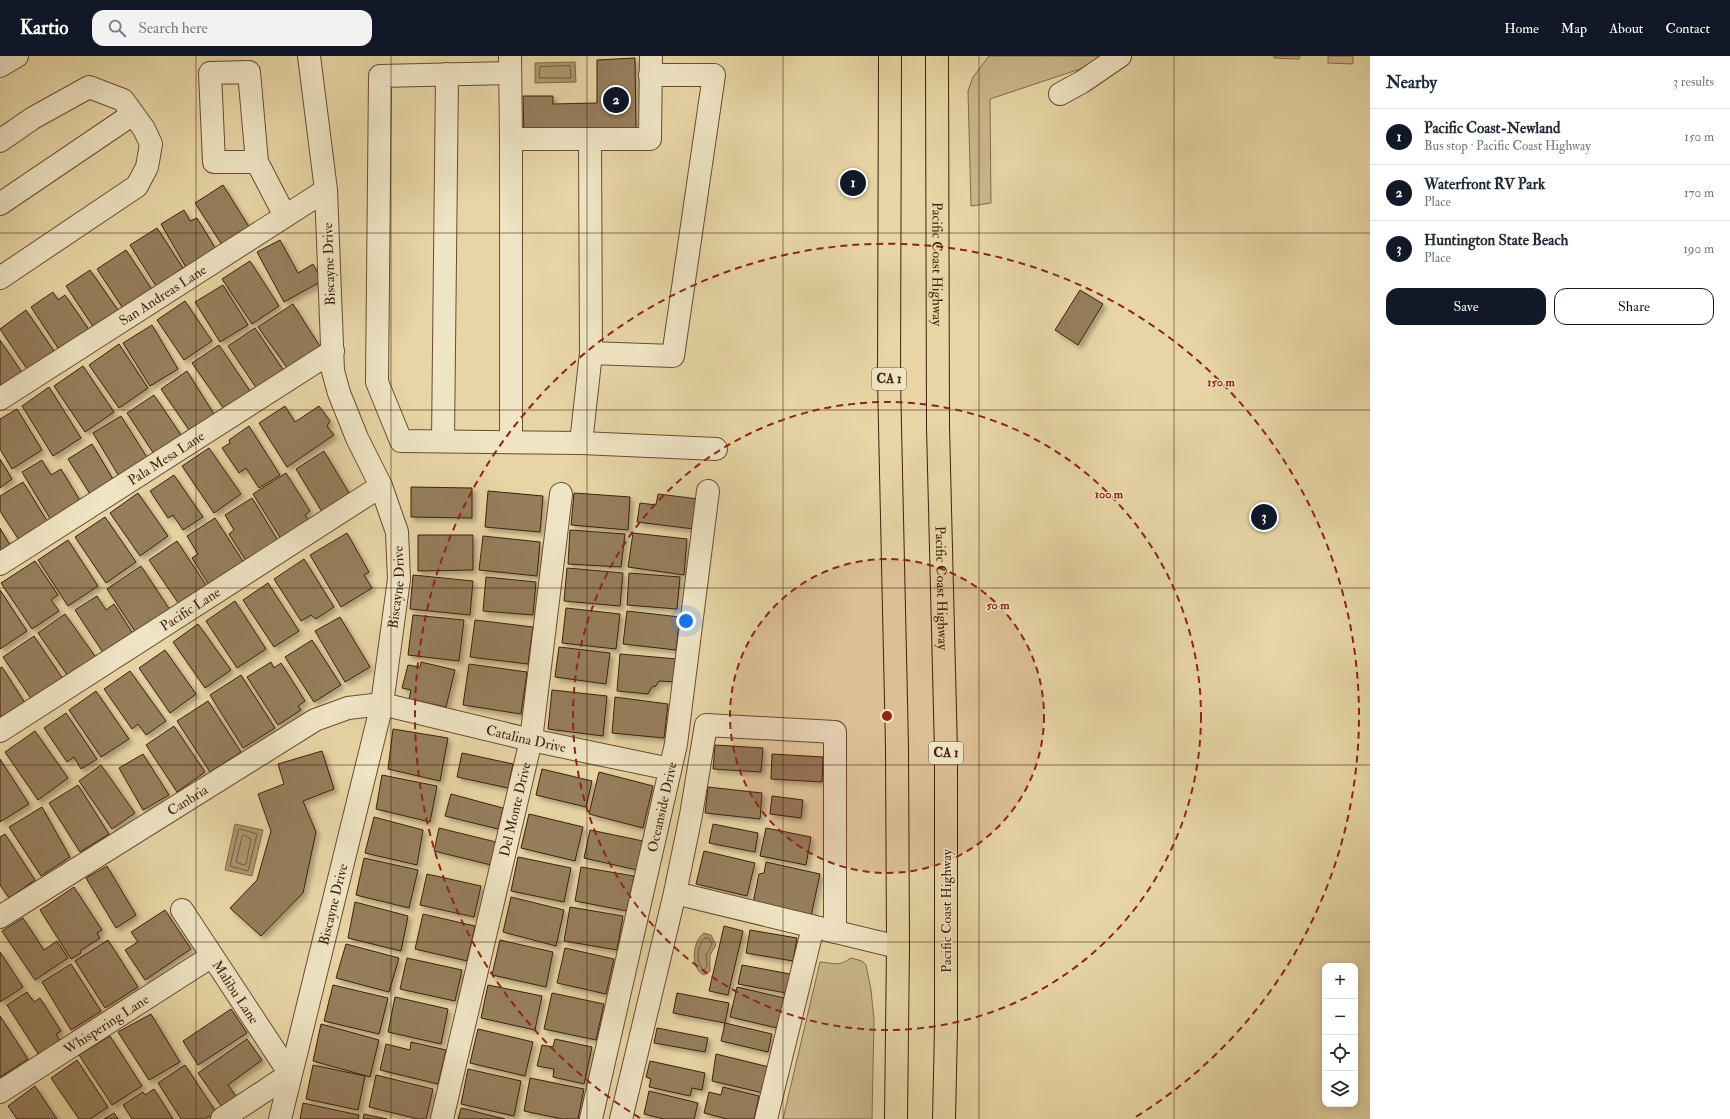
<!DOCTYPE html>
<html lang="en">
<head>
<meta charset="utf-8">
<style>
  :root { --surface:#fff; --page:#f2f2f3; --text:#1f2937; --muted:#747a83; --line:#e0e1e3; --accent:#111827 }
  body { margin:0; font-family:"IM FELL Double Pica",serif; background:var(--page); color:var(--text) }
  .controls { position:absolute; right:12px; bottom:12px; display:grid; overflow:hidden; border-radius:8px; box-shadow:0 2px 10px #0003 }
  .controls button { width:36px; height:36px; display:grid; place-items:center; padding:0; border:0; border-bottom:1px solid var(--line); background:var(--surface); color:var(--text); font:20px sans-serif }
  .you { position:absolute; left:686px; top:565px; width:14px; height:14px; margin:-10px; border:3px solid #fff; border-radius:50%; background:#1a73e8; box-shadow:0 0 0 6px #1a73e833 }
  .badge { display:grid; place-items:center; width:26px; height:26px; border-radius:50%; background:var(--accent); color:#fff; font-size:13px; font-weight:700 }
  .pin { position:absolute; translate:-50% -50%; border:2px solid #fff; box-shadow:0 1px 4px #0006 }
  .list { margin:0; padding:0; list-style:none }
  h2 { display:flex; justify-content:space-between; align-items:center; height:52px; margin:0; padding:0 16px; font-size:17px }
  h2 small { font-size:13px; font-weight:400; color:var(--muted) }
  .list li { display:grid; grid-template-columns:26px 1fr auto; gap:12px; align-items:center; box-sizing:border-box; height:56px; padding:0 16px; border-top:1px solid var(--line) }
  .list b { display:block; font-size:15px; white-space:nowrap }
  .list p { margin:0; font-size:13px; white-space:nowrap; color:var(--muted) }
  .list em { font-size:13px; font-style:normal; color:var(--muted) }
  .actions { display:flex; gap:8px; padding:12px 16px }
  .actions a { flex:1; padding:9px 0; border:1px solid var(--accent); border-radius:12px; text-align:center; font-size:14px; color:var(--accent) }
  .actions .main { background:var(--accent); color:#fff }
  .icon { flex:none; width:22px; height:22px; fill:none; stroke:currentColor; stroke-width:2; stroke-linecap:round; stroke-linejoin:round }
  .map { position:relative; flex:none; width:1370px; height:1063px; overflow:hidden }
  header { display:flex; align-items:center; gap:24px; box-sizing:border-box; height:56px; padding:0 20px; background:var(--accent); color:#fff }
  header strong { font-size:19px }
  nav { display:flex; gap:22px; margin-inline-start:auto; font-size:14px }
  .search { width:280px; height:36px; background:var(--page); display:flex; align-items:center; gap:10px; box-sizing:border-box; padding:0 14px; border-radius:12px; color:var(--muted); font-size:15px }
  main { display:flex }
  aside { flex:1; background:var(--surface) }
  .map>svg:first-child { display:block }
</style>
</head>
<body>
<header>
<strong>Kartio</strong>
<div class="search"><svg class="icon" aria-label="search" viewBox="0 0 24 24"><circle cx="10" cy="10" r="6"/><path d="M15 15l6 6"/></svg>Search here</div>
<nav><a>Home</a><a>Map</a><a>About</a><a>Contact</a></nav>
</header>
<main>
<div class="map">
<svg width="1370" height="1063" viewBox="0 0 1370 1063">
  <defs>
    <filter id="shadow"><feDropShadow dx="3.5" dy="3.5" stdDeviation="2" flood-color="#0004"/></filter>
  </defs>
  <rect width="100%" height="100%" fill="#e7d5a5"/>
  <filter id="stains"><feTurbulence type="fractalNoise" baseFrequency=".005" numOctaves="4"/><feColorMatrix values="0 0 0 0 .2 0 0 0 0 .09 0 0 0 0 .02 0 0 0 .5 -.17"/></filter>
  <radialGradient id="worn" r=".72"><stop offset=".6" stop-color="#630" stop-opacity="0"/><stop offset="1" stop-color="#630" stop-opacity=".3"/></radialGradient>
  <!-- green -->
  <g fill="#cab68b" stroke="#846a4a">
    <polygon points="989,0 1107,0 1095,8 990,43 991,147 971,150 968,35 973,21"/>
    <polygon points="1274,0 1300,0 1299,3 1274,2"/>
    <polygon points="1328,0 1353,0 1353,8 1328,7"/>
    <path d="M851,902L862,905L866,909L871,934L874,964L872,1063H783L820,906C835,907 838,911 851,902Z"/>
  </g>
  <!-- water -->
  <g fill="#ae9770" stroke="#826747">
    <polygon points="575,6 576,26 535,27 535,7"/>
    <polygon points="235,768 263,774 252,820 225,814"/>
    <path d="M704,877L711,879L716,889L710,899V915L704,919C690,913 692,885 704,877Z"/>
  </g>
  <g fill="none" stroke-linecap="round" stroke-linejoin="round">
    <!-- shore -->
    <g stroke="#765b3d" stroke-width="1">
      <polygon points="570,10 571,22 539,22 540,11"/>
      <polygon points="240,773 257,778 248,815 230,810 238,775"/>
      <polygon points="244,779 251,783 246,808 244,809 236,806 242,781"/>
      <path d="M705,882H709L712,888L706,899L707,910L704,914C695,908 697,888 705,882Z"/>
    </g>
  </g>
  <!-- building -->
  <g fill="#967e5b" stroke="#3f1f0a" filter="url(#shadow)">
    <polygon points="635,2 636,75 524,79 523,40 553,40 553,48 597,47 597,4"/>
    <polygon points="223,129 251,174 224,192 195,147"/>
    <polygon points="184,154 190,165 197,162 217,195 187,213 161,168"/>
    <polygon points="157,172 183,212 156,230 130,189"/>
    <polygon points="280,184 298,217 313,208 322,225 284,246 257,196"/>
    <polygon points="126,194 153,235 124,254 97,213"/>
    <polygon points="250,205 279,250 252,268 222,223"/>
    <polygon points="90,214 120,257 94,272 66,230"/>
    <polygon points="223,229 248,269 220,286 195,246"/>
    <polygon points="1080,234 1103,248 1078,289 1055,274"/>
    <polygon points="53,236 58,244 65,239 90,275 60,295 31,251"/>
    <polygon points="185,245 212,285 184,304 157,264"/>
    <polygon points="293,248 321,292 288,313 258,271"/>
    <polygon points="26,254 54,295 27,313 0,273"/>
    <polygon points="152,269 178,313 150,330 123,287"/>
    <polygon points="255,272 284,315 257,333 228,290"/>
    <polygon points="0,284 23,318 0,333"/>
    <polygon points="119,288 148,332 119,352 89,309"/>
    <polygon points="219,289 250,335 224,353 192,307"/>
    <polygon points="83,310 114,356 85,376 54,330"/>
    <polygon points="187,315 214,358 189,374 161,333"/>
    <polygon points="49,331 81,382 53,400 22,350"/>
    <polygon points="154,339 181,379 154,398 127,357"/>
    <polygon points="285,350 295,366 319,350 330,365 327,370 334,379 287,411 259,367"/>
    <polygon points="17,353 42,394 12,413 0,393 0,363"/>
    <polygon points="121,360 148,403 120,422 93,377"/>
    <polygon points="249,370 280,419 259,432 246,412 239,417 222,392 230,387 229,384"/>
    <polygon points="92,388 113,423 90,438 68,403"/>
    <polygon points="209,392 241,438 214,457 182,410"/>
    <polygon points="324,395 352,442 324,459 296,413"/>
    <polygon points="0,403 12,423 0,432"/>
    <polygon points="42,404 51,419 61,413 81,446 51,464 22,416"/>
    <polygon points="286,417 310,455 305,459 311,468 283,486 253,438"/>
    <polygon points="174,419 203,461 183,474 173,459 168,462 150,435"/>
    <polygon points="23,426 49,468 19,484 0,455 0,440"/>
    <polygon points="411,431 472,432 472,462 411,461"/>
    <polygon points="488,435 543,440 540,476 485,471"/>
    <polygon points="138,437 168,480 140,500 110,457"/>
    <polygon points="574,437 630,441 628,474 571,469"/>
    <polygon points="658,438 698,443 694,473 637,466 640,447 656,449"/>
    <polygon points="252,442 280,488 248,508 229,478 234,474 225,459"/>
    <polygon points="105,461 136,506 106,527 75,481"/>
    <polygon points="215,462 246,510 211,532 192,502 198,498 187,480"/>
    <polygon points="0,472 10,489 0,495"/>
    <polygon points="570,474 625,478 621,511 568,508"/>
    <polygon points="347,477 369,516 364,519 372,532 341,551 310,499"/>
    <polygon points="633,477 687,483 684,519 628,511"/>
    <polygon points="418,479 473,479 473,514 418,515"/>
    <polygon points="483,480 540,486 537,520 479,514"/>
    <polygon points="68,484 98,530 68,550 38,504"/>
    <polygon points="177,485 208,532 181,551 149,504"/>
    <polygon points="304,503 334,551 316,563 311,559 301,565 274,523"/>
    <polygon points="35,505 58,539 51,544 59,555 32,573 1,527"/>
    <polygon points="141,510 172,557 138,580 107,533"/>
    <polygon points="567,512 623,517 620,550 564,545"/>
    <polygon points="629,517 680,521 677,553 627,549"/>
    <polygon points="413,519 473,525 470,559 410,553"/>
    <polygon points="486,521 536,526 533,559 483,555"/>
    <polygon points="268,527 299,575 274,591 243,544"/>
    <polygon points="0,534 27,575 0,593"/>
    <polygon points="97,540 106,554 114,548 135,581 106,601 75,554"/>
    <polygon points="235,545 266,593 237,612 206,565"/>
    <polygon points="566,552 620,558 616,593 562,587"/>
    <polygon points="627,555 680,561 676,594 623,588"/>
    <polygon points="65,558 97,603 70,623 38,577"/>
    <polygon points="413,559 464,564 459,605 408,599"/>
    <polygon points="340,561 370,611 345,626 315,575"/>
    <polygon points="475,564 533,571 528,608 470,601"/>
    <polygon points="198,568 231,614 205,632 173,586"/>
    <polygon points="34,580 65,626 34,647 3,601"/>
    <polygon points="312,584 341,629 314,646 285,601"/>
    <polygon points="559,591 610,597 606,628 555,621"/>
    <polygon points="165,594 196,638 170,657 139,612"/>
    <polygon points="620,598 677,603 675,626 659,625 656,630 652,631 648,638 617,635"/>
    <polygon points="271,606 274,612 281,607 305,645 298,650 301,654 278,669 247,621"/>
    <polygon points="421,606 455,614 446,651 409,643 411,634 402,632 408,609 420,611"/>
    <polygon points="469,608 527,616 521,658 463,649"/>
    <polygon points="2,611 27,650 0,668 0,612"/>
    <polygon points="130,615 166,665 146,679 138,668 132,673 104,633"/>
    <polygon points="241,619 275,672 243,692 210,639"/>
    <polygon points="552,634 607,640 603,680 548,673"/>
    <polygon points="96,635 129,683 101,701 69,654"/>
    <polygon points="615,641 668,648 664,682 612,677"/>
    <polygon points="208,645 241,696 210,716 177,665"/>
    <polygon points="66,657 97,703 81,713 74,701 67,706 44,672"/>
    <polygon points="174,670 205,716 177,736 146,689"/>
    <polygon points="393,673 448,682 440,725 388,713"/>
    <polygon points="35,675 68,722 38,744 5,696"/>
    <polygon points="715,689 763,692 761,716 713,713"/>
    <polygon points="322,695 334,733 303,745 316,776 303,837 261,880 230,852 257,824 271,775 258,738 284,728 278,708"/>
    <polygon points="462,697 513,708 508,732 457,721"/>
    <polygon points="143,698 169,739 143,754 119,712"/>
    <polygon points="772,698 823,701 822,726 771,723"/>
    <polygon points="0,703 29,748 0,766"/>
    <polygon points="101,709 135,757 112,773 79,725"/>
    <polygon points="542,713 592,725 586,751 536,739"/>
    <polygon points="599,716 653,730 643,772 589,758"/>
    <polygon points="382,719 437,730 430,766 376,753"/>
    <polygon points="78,729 109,778 80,796 49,747"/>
    <polygon points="708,731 762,737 760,763 705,757"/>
    <polygon points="451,738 503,752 498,773 445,760"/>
    <polygon points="772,740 803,744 801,762 770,758"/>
    <polygon points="42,751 70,801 41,820 9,771"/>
    <polygon points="529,758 583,771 575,805 521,792"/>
    <polygon points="374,761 423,774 417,809 365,797"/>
    <polygon points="713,768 758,777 755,796 709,787"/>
    <polygon points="439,772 496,786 491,809 434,795"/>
    <polygon points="766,772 811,781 806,809 760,800"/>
    <polygon points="590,774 643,785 637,814 584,802"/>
    <polygon points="5,778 35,824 9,842 0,829 0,781"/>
    <polygon points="704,795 755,807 747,840 696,828"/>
    <polygon points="518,801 571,812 564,846 511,835"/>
    <polygon points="364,802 418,814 409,852 356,839"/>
    <polygon points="766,806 820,818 811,860 753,847 759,818 764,817"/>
    <polygon points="107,810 136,859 116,872 86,822"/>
    <polygon points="581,811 634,820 627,855 575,845"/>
    <polygon points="427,818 481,830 474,861 420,849"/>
    <polygon points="74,831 102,874 97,877 100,882 80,895 81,897 71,903 40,854"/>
    <polygon points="511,841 564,854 556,890 503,876"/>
    <polygon points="355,846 408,860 401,895 348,882"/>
    <polygon points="570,851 623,860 617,894 564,885"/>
    <polygon points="165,854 191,893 145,924 125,894 138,886 131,876"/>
    <polygon points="423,858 475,870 467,905 415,893"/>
    <polygon points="23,862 44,894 57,885 68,902 35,924 2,875"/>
    <polygon points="724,870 743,875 728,939 709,935"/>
    <polygon points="750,874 797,882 793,905 746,897"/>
    <polygon points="108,884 138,931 105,952 75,905"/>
    <polygon points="500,884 553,896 546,931 492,919"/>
    <polygon points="346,888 399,902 389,936 336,922"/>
    <polygon points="565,892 614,903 606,938 557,927"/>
    <polygon points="0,896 23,931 0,946"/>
    <polygon points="407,902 462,914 455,945 400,933"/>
    <polygon points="71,908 101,955 71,974 42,926"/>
    <polygon points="742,909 790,918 786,937 738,928"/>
    <polygon points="333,929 388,942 379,978 324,965"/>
    <polygon points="488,929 542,940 535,974 481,962"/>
    <polygon points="737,931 784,942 777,972 730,961"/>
    <polygon points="27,936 34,946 40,942 61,975 56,978 60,985 39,999 7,949"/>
    <polygon points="552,937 604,948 596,984 544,973"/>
    <polygon points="677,937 729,947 725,967 673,957"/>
    <polygon points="395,941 448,953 441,988 388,976"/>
    <polygon points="231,953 247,977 198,1009 183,985"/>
    <polygon points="151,958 180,1006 149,1024 118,976"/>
    <polygon points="0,960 28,1003 0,1021"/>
    <polygon points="725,967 772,978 768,996 721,985"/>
    <polygon points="321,968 379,984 370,1021 313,1005"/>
    <polygon points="657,972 708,982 705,996 654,987"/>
    <polygon points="478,973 533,986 525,1020 470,1007"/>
    <polygon points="110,980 142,1030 112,1049 79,999"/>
    <polygon points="247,983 262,1004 228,1029 238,1043 224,1054 198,1017"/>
    <polygon points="555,983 592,991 584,1028 553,1021 554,1013 537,1010 542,989 553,991"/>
    <polygon points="411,986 446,994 438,1028 380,1014 386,988 410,994"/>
    <polygon points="716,998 769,1011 763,1037 712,1025"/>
    <polygon points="77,1004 108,1051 90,1063 79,1063 51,1022"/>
    <polygon points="650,1005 705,1017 702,1034 692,1032 690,1040 649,1031 651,1023 646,1021"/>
    <polygon points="185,1009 216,1056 205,1063 181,1063 158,1027"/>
    <polygon points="313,1009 365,1020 358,1054 306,1043"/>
    <polygon points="468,1013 521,1025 514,1060 461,1048"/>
    <polygon points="376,1019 433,1033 426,1063 418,1063 369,1051"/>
    <polygon points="530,1022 584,1033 578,1063 562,1063 524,1055"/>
    <polygon points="35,1030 57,1063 17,1063 8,1050"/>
    <polygon points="723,1031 759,1040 754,1063 727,1063 704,1057 709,1036 721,1039"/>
    <polygon points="154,1033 173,1063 132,1063 123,1049 143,1036 145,1039"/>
    <polygon points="649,1035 698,1047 694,1063 664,1063 644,1058"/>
    <polygon points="303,1047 359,1059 358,1063 300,1063"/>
    <polygon points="461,1052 505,1063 458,1063"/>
    <polygon points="114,1057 118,1063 104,1063"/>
    <polygon points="364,1058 387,1063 363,1063"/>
  </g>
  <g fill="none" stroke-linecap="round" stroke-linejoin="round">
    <defs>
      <g id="minor">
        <polyline points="510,0 511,83 650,83 651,0"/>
        <polyline points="0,10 17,0"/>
        <polyline points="510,17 380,20 377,326 401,385 581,387 591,297 673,300 714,19 650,19"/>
        <polyline points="1060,38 1082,26 1120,0"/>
        <polyline points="511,83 511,386"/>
        <polyline points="590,83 591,297"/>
        <polyline points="0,85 33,62 89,31 123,44 144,73 151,88 147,111 137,130 0,222"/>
        <polyline points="257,106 214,106 210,17 249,16 257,106 285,160"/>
        <polyline points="0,148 133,58"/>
        <path id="s1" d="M0,343L326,134"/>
        <polyline points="443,385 447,18"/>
        <polyline points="581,387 716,393"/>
        <path id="s2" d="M0,508L333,295"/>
        <path id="s3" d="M0,675L381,430"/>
        <polyline points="675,837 898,891"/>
        <path id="s4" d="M182,854L290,1018L222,1063"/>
        <path id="s5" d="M0,861L315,664L348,652L382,648L531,684L670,713"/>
        <path id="s6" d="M0,1036L212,900"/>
        <path id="s7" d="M280,1063L382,648L399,523L397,476L381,430L357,382L339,337L333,315L326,134L309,0"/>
        <path id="s8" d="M442,1063L531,684L561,438"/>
        <path id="s9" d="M591,1063L676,688L708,435"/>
        <polyline points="621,1063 675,837 691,759 706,669 835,676 835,876"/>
        <polyline points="766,1063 813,871"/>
      </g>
      <g id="highway">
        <polyline points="890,0 889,324 897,691 898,891 896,1063"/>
        <path id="s10" d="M937,0L938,371L946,696V972L944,1063"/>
      </g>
    </defs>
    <!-- minor casing -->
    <use href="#minor" stroke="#694c31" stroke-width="24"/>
    <!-- highway casing -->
    <use href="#highway" stroke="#3f1f0a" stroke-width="24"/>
    <!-- minor -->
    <use href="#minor" stroke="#efe4c4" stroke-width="22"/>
    <!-- highway -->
    <use href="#highway" stroke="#e7d5a5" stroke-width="22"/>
  </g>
  <!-- grid -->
  <path fill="none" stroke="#3f1f0a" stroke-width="1" stroke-opacity="0.55" d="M196,0V1063M391,0V1063M587,0V1063M783,0V1063M979,0V1063M1174,0V1063M0,177H1370M0,354H1370M0,532H1370M0,709H1370M0,886H1370"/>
  <!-- distance rings -->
  <circle cx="887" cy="660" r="157" fill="#8f2418" fill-opacity=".12"/>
  <g fill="none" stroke="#8f2418" stroke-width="2" stroke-dasharray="7 5">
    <circle cx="887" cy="660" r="157"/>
    <circle cx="887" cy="660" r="314"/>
    <path d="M640 1062A472 472 0 1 1 1134 1062"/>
  </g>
  <g text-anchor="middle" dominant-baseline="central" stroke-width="3" stroke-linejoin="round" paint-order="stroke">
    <!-- shield labels -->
    <g fill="#efe4c4" stroke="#745a42" stroke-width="1">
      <rect x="872" y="312" width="34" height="22" rx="3"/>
      <rect x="929" y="686" width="34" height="22" rx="3"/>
    </g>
    <g font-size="13" font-weight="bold" fill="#3f1f0a">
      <text x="889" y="323">CA 1</text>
      <text x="946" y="697">CA 1</text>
    </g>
    <!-- street labels -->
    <g font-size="14" fill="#3f1f0a" stroke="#efe4c4">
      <text transform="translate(329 208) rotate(-92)">Biscayne Drive</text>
      <text stroke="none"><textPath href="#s10" startOffset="208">Pacific Coast Highway</textPath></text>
      <text stroke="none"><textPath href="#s1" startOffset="193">San Andreas Lane</textPath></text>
      <text stroke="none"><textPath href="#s2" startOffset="197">Pala Mesa Lane</textPath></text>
      <text stroke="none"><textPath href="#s7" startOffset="545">Biscayne Drive</textPath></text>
      <text stroke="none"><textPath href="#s10" startOffset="532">Pacific Coast Highway</textPath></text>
      <text stroke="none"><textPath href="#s3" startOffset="226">Pacific Lane</textPath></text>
      <text stroke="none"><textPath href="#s5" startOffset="589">Catalina Drive</textPath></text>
      <text stroke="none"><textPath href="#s5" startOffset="221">Canbria</textPath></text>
      <text stroke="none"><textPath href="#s9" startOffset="320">Oceanside Drive</textPath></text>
      <text stroke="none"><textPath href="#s8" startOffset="318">Del Monte Drive</textPath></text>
      <text stroke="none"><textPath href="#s7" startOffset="221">Biscayne Drive</textPath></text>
      <text transform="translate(946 855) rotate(-90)">Pacific Coast Highway</text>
      <text stroke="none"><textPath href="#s4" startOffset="98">Malibu Lane</textPath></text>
      <text stroke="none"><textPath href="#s6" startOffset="126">Whispering Lane</textPath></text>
    </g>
  </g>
  <circle cx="887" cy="660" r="6" fill="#8f2418" stroke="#efe4c4" stroke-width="2"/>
  <g font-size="12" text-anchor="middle" font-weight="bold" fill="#8f2418" stroke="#efe4c4" stroke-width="3" stroke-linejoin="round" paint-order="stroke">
    <text x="1221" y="330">150 m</text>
    <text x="1109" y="442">100 m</text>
    <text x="998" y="553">50 m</text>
  </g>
  <rect width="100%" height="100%" filter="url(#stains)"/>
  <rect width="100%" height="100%" fill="url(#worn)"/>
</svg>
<div class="controls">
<button>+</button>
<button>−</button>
<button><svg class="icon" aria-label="locate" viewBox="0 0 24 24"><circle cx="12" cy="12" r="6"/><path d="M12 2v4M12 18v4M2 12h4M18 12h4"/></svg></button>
<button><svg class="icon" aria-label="layers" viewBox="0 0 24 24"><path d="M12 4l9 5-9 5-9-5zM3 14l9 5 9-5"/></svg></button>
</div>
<div class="you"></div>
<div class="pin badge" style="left:853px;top:127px">1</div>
<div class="pin badge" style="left:616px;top:44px">2</div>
<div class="pin badge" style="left:1264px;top:461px">3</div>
</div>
<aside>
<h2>Nearby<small>3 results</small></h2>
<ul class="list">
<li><span class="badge">1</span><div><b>Pacific Coast-Newland</b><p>Bus stop · Pacific Coast Highway</p></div><em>150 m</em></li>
<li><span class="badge">2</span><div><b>Waterfront RV Park</b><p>Place</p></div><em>170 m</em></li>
<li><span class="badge">3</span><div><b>Huntington State Beach</b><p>Place</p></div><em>190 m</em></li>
</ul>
<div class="actions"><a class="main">Save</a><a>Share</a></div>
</aside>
</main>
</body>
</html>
